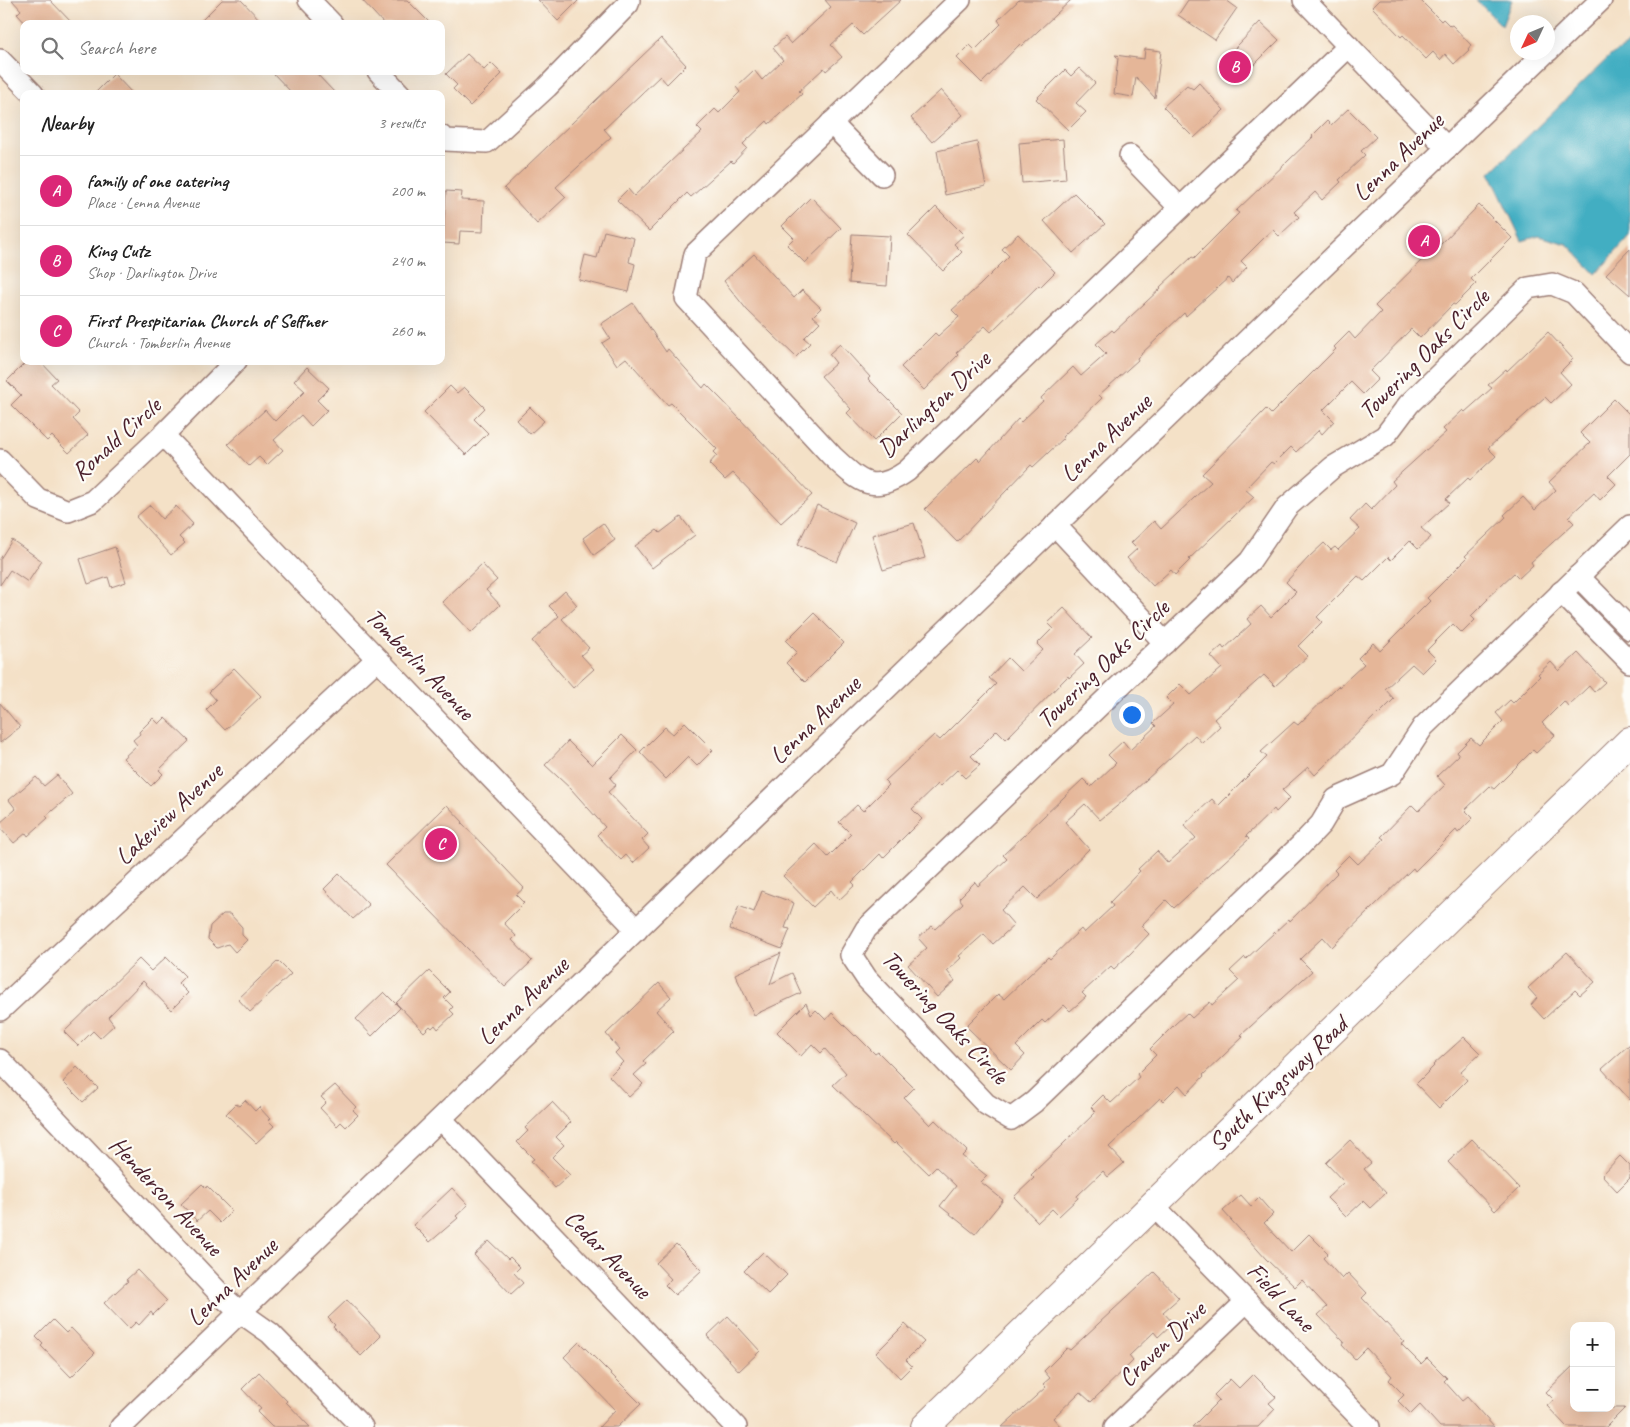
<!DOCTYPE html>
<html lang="en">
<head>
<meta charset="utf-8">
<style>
  :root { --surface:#fff; --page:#f2f2f2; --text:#222; --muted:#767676; --line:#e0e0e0; --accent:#db2777 }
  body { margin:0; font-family:Caveat,sans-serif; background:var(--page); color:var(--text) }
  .controls { position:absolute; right:15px; bottom:15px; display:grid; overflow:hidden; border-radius:10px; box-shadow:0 5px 20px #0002 }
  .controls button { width:45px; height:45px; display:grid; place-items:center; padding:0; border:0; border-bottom:1px solid var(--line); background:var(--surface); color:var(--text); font:25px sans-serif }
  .compass { position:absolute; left:1510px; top:15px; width:45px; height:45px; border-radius:50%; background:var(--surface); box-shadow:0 5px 20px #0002; rotate:226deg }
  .you { position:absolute; left:1131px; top:714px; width:18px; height:18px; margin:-12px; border:4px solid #fff; border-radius:50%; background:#1a73e8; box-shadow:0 0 0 8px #1a73e833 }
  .badge { display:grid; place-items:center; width:32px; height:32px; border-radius:50%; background:var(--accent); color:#fff; font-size:16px; font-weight:700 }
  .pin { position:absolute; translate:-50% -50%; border:2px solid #fff; box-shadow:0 1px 5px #0006 }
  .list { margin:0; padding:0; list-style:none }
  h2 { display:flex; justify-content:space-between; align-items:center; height:65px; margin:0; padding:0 20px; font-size:21px }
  h2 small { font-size:16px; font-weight:400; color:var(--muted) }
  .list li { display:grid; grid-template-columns:32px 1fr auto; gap:15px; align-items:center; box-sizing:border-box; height:70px; padding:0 20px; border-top:1px solid var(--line) }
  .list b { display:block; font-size:19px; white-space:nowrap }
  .list p { margin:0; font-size:16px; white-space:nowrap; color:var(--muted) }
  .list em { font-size:16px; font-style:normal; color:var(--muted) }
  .icon { flex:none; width:28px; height:28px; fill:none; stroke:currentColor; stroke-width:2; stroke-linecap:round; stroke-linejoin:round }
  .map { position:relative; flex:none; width:1630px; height:1427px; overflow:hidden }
  .search { position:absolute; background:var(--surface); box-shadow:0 5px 20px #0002; left:20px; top:20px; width:425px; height:55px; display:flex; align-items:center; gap:12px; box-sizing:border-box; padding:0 18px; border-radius:10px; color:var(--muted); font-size:19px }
  .panel { position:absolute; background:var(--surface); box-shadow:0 5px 20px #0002; left:20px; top:90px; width:425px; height:275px; border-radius:10px }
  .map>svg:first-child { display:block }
</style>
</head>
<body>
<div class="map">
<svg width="1630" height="1427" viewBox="0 0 1630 1427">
  <rect width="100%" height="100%" fill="#fdfcf7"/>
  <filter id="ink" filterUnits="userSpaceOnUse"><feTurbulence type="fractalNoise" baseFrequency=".02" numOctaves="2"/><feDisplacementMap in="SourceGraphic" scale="10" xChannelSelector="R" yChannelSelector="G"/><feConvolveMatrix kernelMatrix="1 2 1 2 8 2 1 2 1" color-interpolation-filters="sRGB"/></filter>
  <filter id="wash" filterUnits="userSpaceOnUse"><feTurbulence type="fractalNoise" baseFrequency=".0096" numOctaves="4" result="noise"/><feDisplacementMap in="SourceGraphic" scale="20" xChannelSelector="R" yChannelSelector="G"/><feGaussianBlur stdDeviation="1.12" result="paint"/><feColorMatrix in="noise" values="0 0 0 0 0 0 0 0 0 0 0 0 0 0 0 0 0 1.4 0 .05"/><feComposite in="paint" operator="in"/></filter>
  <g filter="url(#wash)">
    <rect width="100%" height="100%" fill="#f4e1c7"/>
    <!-- water -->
    <g fill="#43aec2" stroke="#466676">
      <polygon points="1476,0 1512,0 1502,26"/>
      <polygon points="1630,44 1630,236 1596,274 1567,244 1539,236 1522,241 1490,173 1611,55"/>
    </g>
    <g id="blocks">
      <!-- building -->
      <g fill="#e5b698">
        <polygon points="12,0 50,0 73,24 26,24 17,14 21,10"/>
        <polygon points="222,0 241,0 264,24 198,24"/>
        <polygon points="362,0 407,0 431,24 384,24"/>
        <polygon points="538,0 579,0 558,21"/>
        <polygon points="825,0 901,0 863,35 853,25 831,45 842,57 826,71 824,68 799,91 802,94 769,124 767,121 743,144 747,148 733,163 731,161 691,197 687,193 649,231 617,200 628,189 634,196 702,132 697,127 715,109 719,113 740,92 736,87 754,70 762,80 783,60 773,48 785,37 791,44 831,7"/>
        <polygon points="1019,0 1071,0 1022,46 1020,44 982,83 957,58 970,45 975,50 1001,24 998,20"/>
        <polygon points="1188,0 1226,0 1237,8 1215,40 1178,15"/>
        <polygon points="1379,0 1420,0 1441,21 1443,19 1450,26 1452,25 1471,45 1468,49 1469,50 1454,64 1445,54 1440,60 1433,52 1426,59 1403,35 1401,37 1372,7"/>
        <polygon points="1260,22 1279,40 1236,83 1218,66"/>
        <polygon points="661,38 686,65 667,84 660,76 604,129 611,137 556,187 566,197 537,224 504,188"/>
        <polygon points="1145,49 1161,51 1155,98 1136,77 1133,97 1114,94 1118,58 1115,55 1144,59"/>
        <polygon points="467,54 484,70 491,63 502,74 470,106 453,89 457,85 446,74"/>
        <polygon points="1079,68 1095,83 1076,103 1086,112 1068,130 1036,99 1065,70 1071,76"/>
        <polygon points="271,71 314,71 336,94 293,94"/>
        <polygon points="114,74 133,94 94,94"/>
        <polygon points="1199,83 1224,110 1194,138 1163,107 1187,85 1193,89"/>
        <polygon points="941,90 963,115 932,142 911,118"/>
        <polygon points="1348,109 1376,137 1361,151 1365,155 1339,180 1341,182 1322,200 1315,192 1294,212 1299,217 1279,236 1273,230 1264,238 1241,261 1247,267 1232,283 1228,278 1186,316 1184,313 1137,358 1138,360 1099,395 1102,398 1062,437 1064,438 1033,467 1031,465 957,542 925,509 977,458 980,461 1018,419 1021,422 1043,401 1041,398 1073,367 1081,376 1106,354 1096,344 1112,330 1114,332 1161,288 1160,287 1192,257 1194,258 1239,213 1236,211 1313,137 1312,136 1327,121 1331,125"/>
        <polygon points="1063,139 1066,179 1022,183 1019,143"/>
        <polygon points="977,142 986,186 945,195 937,151"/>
        <polygon points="446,191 462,192 461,200 484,201 483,232 460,231 459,244 443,243"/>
        <polygon points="1074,193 1105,224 1073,253 1044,221"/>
        <polygon points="811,197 841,228 805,263 787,245 794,238 782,226"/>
        <polygon points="1479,205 1512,238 1471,279 1476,284 1455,305 1453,304 1420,338 1411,329 1370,371 1378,379 1363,394 1351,382 1323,410 1334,421 1322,434 1319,430 1296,452 1291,447 1274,464 1271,462 1245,489 1254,497 1189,559 1190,560 1175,575 1171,570 1153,586 1127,558 1137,549 1131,543 1154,521 1161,529 1211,482 1202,474 1266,409 1271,414 1336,349 1334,347 1349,332 1355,339 1381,312 1375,306 1427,255 1415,243 1426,232 1440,245"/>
        <polygon points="936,207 964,235 954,244 962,252 943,271 908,235"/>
        <polygon points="604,231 634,238 629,262 635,264 629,292 579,280 585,255 597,258"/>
        <polygon points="852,234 890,236 887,286 849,283"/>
        <polygon points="1018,234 1055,272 1040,287 1039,285 991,332 985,326 956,353 958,355 924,390 901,367 935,333 938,336 959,317 952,310 980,285 1009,256 1002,249"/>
        <polygon points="1630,249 1630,295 1606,274"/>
        <polygon points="754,254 794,298 802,290 821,308 813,316 820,322 804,338 810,343 796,357 747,310 724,281"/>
        <polygon points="633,303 666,352 668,349 703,388 706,384 721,399 812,495 781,523 733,473 725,480 709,464 717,455 714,452 717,449 671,403 668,405 626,358 617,365 602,343 610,338 601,324"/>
        <polygon points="1548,332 1573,359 1560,372 1571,384 1551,403 1545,397 1488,448 1496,456 1470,480 1468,478 1446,499 1449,503 1421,528 1431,537 1418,549 1410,541 1391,560 1388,557 1364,581 1358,576 1317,617 1322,622 1298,646 1308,656 1275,686 1264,675 1214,719 1220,726 1202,743 1195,735 1122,802 1100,820 1085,804 1065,822 1089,849 1037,899 1025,887 1001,910 1014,925 993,944 984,934 959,956 961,958 947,971 955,981 937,997 908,965 927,948 918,938 932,926 935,929 963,903 959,898 975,882 978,886 1007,859 1003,855 1083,779 1091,787 1116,763 1108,755 1123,741 1130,750 1156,726 1153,723 1173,705 1166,698 1180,684 1191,695 1222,668 1211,656 1222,646 1224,649 1251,624 1247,619 1261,606 1271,617 1296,592 1286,582 1309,557 1324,543 1331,550 1335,547 1338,550 1360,529 1350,520 1365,504 1371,510 1395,485 1392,481 1446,432 1443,429 1463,410 1465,412 1492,388 1488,385 1506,369 1507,371"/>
        <polygon points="840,344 870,377 868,379 902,413 874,441 847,413 851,409 821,376 836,363 829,354"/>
        <polygon points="27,361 40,361 57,379 51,384 79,413 73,419 88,435 69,453 52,436 47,441 11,405 21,395 7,381"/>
        <polygon points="307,367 329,388 317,400 327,410 311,426 301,415 274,440 283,450 267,465 259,457 249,466 228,444 265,410 275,421 305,391 294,381"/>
        <polygon points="450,386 457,393 464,387 485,408 474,419 488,433 466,455 424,412"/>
        <polygon points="1614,399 1630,415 1630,454 1608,476 1616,484 1600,500 1594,493 1568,517 1574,523 1531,562 1533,565 1519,578 1514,573 1487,598 1488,599 1471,616 1475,620 1462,633 1453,624 1427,650 1436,659 1422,673 1412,664 1385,689 1394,699 1379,714 1378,713 1315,775 1308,767 1282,790 1290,798 1276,812 1274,809 1246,836 1249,839 1174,908 1166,900 1141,926 1149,934 1131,953 1114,969 1111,966 1082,993 1086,997 1070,1011 1064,1005 1045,1023 1042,1020 1016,1046 1025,1055 1011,1070 966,1026 998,994 1004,999 1048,957 1050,959 1081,929 1084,933 1113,906 1110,902 1140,871 1138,869 1157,851 1168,863 1196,838 1184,825 1212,799 1218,806 1267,757 1261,752 1294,722 1298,725 1338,686 1339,687 1364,664 1358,658 1373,643 1380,651 1430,601 1427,598 1467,558 1465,556 1506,517 1504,515 1523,497 1535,510 1556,490 1549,482 1590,443 1580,433"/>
        <polygon points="530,407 544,421 530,434 517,420"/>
        <polygon points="150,505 162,519 176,506 193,524 179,537 185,543 171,555 136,517"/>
        <polygon points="817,505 855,523 837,562 798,544"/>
        <polygon points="681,517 695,535 652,568 635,546 657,530 660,533"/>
        <polygon points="603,523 615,540 594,555 583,538"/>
        <polygon points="914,523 925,558 883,570 872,535"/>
        <polygon points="12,540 42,561 28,582 10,570 0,585 0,559"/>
        <polygon points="115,547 126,582 111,587 108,577 88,584 80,559"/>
        <polygon points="482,564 497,580 486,590 500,605 471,633 442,602"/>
        <polygon points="565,591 577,605 562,619 589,648 581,655 594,669 573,688 532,641 559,616 549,606"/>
        <polygon points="1064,608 1092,638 1075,654 1084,664 1069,678 1068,676 1006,739 997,730 971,756 980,765 965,778 957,770 940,786 938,784 912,809 922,819 883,858 880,854 852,882 855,885 839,900 831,890 813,907 783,876 816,844 828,857 851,834 839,822 857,805 863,811 889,785 885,781 934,735 940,740 996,684 989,678 1008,658 1021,671 1043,650 1037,644 1053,628 1048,623"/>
        <polygon points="814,613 844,643 805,682 786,663 797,652 786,641"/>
        <polygon points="1578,653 1605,682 1594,692 1589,686 1568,706 1564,701 1542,723 1555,735 1536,753 1533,750 1494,789 1490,786 1465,810 1473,818 1458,833 1456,830 1415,871 1413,868 1332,947 1323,937 1300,959 1312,971 1241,1035 1243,1037 1203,1075 1204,1076 1187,1094 1179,1085 1163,1101 1160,1098 1109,1147 1124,1163 1108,1177 1103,1171 1077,1196 1078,1198 1059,1216 1052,1209 1038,1222 1014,1197 1034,1178 1031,1175 1096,1112 1091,1107 1103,1095 1111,1103 1139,1077 1137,1074 1156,1055 1150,1049 1175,1024 1187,1013 1192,1018 1210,1002 1212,1005 1239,980 1230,971 1245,957 1246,959 1289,919 1290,921 1337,873 1334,870 1349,855 1358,864 1384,839 1381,837 1412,805 1418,811 1445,785 1437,776 1459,755 1457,752 1471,738 1479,745 1503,721 1496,713 1510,700 1513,703 1540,676 1538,674 1551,662 1559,671"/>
        <polygon points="234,668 261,696 225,730 206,710 216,700 209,692"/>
        <polygon points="0,703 20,727 0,743"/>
        <polygon points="153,718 159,724 165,718 189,741 159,770 163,774 151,786 123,758 137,745 133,740 140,734 139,732"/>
        <polygon points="685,722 713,750 697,766 688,757 666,779 640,752 665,727 673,734"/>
        <polygon points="622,735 637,750 610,778 616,785 608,792 648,834 642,840 649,848 633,863 626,855 621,860 597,835 605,827 571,789 545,765 568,741 592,765"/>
        <polygon points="57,775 72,794 46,816 48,818 28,836 26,833 14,843 0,827 0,823 16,809 9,800 36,777 44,786"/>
        <polygon points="447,805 463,822 462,823 524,888 516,895 524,903 504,923 516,936 512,940 532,961 505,987 386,865"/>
        <polygon points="339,874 369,905 353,919 324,889"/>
        <polygon points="762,891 794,903 785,928 790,929 782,949 730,929 739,906 754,912"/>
        <polygon points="223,914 230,914 242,927 242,935 247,940 235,952 228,944 217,948 208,939 210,926"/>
        <polygon points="1567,952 1595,982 1580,995 1575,990 1544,1019 1531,1005 1537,998 1528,988"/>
        <polygon points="781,953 770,984 792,973 801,993 754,1015 735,974"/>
        <polygon points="166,957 185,976 178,983 188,993 171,1010 143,981 108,1017 114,1025 100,1038 93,1031 78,1046 64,1032 139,959 151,971"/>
        <polygon points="278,961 291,974 250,1012 238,999"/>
        <polygon points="429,971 450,992 444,998 453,1007 450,1010 454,1014 438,1029 435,1025 432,1028 430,1026 424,1032 396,1003"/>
        <polygon points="659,983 671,997 656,1011 674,1031 643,1061 646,1064 634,1075 643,1084 629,1097 609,1076 623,1062 615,1053 619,1049 606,1034"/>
        <polygon points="384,992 400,1008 372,1036 356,1019"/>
        <polygon points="806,1003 811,1015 816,1010 826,1020 832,1013 855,1036 856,1035 875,1054 878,1052 914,1088 904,1098 930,1125 935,1120 967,1151 962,1156 987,1176 981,1182 1003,1200 975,1234 940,1206 956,1186 936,1167 929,1174 896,1142 894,1144 833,1085 846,1073 825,1049 821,1053 812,1044 801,1056 777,1032"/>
        <polygon points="1464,1037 1480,1053 1460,1072 1467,1080 1439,1108 1416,1084 1434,1066 1433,1065"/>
        <polygon points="1630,1044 1630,1100 1602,1069"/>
        <polygon points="77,1067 98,1088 83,1102 63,1082"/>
        <polygon points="335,1085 356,1107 353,1110 358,1115 346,1127 341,1122 337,1126 320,1108 326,1102 321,1097"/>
        <polygon points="245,1100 255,1111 259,1107 270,1119 268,1120 274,1126 256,1143 226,1114 236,1104 239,1106"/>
        <polygon points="552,1102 571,1122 556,1137 564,1145 552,1157 570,1175 555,1188 531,1161 534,1159 517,1142 528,1131 525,1128"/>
        <polygon points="1472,1139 1519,1188 1495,1211 1448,1162"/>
        <polygon points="1350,1140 1371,1163 1364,1169 1386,1193 1370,1208 1363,1201 1346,1217 1327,1198 1344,1182 1326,1163"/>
        <polygon points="1620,1156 1630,1166 1630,1178 1617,1191 1602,1175"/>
        <polygon points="202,1184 206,1188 207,1186 232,1211 220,1223 208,1211 197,1221 181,1204"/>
        <polygon points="452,1188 468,1205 456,1216 458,1218 430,1242 413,1225"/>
        <polygon points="1241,1195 1251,1206 1259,1198 1273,1214 1264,1223 1291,1252 1309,1234 1328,1253 1323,1258 1342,1279 1348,1273 1367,1293 1362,1298 1404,1342 1401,1344 1421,1364 1427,1358 1447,1378 1444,1381 1462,1401 1467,1397 1494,1427 1440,1427 1420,1405 1411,1414 1398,1401 1404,1395 1389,1380 1392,1376 1366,1348 1355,1359 1342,1345 1344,1342 1318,1315 1327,1307 1302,1280 1295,1287 1266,1259 1223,1211"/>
        <polygon points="489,1241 508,1259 510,1257 520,1267 514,1273 523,1283 511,1294 474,1255"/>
        <polygon points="676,1244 702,1270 675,1295 665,1285 671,1279 656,1263"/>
        <polygon points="763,1252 787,1275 768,1294 744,1271"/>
        <polygon points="137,1270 167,1301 153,1315 151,1312 139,1325 136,1322 129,1329 104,1303 128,1281 126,1280"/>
        <polygon points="1154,1272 1179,1298 1163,1312 1173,1323 1158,1337 1154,1332 1129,1356 1133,1361 1091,1402 1080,1392 1053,1418 1061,1427 1002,1427 1046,1387 1043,1384 1050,1378 1044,1371 1067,1348 1070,1350"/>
        <polygon points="347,1300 381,1336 361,1356 333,1327 335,1325 328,1318"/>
        <polygon points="728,1316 760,1351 739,1371 707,1336"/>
        <polygon points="53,1320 66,1333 71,1328 95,1353 71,1377 41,1346 43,1344 36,1337"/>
        <polygon points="905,1324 924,1342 906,1360 912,1366 900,1378 876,1353"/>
        <polygon points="579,1342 641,1404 617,1427 599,1427 615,1410 564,1357"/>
        <polygon points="1574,1365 1574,1408 1625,1408 1606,1427 1567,1427 1547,1406 1554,1400 1546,1392"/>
        <polygon points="259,1372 287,1401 286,1402 310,1427 272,1427 257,1412 261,1409 242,1389"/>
        <polygon points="1253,1374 1276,1397 1269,1403 1275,1409 1258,1427 1192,1427 1219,1400 1214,1395 1230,1379 1239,1388"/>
      </g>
    </g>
  </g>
  <g filter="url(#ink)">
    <use href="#blocks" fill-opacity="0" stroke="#9f8079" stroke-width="1"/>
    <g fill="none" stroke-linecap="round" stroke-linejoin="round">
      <defs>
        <g id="street">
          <polyline points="309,0 332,24"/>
          <path d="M960,0L695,254L686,298L832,456C859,481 872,496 907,471L1349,46"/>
          <polyline points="1304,0 1447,148"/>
          <polyline points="1548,51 1601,0"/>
          <polyline points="0,60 33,94"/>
          <polyline points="378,71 400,94"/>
          <polyline points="831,123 882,175"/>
          <polyline points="441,136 445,140 487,142 547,87 628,4 629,0"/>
          <polyline points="1130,156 1180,208"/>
          <polyline points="1630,352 1574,293 1552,284 1528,288 1409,404 1385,436 1333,467 1287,507 1250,561 866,929 851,955 867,979 986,1104 1011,1119 1034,1102 1300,846 1321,824 1336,799 1392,774 1423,727 1630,526"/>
          <polyline points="163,435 637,930"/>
          <polyline points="0,460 38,499 68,511 93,501 163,435 236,361"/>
          <polyline points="1055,525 1165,643"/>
          <polyline points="1578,576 1630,629"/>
          <polyline points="1561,592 1630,662"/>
          <polyline points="0,1010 377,659"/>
          <polyline points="0,1060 223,1297 240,1312 270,1333 362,1427"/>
          <polyline points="441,1119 736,1427"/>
          <polyline points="1153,1205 1369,1427"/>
          <polyline points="121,1427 1546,52"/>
          <polyline points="1115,1427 1247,1301"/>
        </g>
        <polyline id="secondary" points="925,1427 1630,741"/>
      </defs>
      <!-- street casing -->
      <use href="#street" stroke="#9f8079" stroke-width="24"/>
      <!-- secondary casing -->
      <use href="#secondary" stroke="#9f8079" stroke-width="30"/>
      <!-- street -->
      <use href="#street" stroke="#fff" stroke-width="21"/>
      <!-- secondary -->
      <use href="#secondary" stroke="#fff" stroke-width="28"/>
    </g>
  </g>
  <g text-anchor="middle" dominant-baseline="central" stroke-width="4.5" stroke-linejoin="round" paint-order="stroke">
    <!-- street labels -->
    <g font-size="25" fill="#4a1f2b" stroke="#fdfcf7">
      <text transform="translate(1398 157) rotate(-44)">Lenna Avenue</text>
      <text transform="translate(1424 354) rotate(-45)">Towering Oaks Circle</text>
      <text transform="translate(934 404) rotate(-43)">Darlington Drive</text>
      <text transform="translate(1106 438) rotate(-44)">Lenna Avenue</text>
      <text transform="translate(116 439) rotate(-42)">Ronald Circle</text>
      <text transform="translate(420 664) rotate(46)">Tomberlin Avenue</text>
      <text transform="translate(1103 664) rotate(-44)">Towering Oaks Circle</text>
      <text transform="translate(815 720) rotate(-44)">Lenna Avenue</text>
      <text transform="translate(169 814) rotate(-43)">Lakeview Avenue</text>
      <text transform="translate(523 1001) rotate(-44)">Lenna Avenue</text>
      <text transform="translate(945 1017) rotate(47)">Towering Oaks Circle</text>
      <text transform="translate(1278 1084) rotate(-44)">South Kingsway Road</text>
      <text transform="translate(166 1196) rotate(47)">Henderson Avenue</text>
      <text transform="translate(608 1254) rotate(46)">Cedar Avenue</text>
      <text transform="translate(232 1282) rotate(-44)">Lenna Avenue</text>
      <text transform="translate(1281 1297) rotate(46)">Field Lane</text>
      <text transform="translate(1162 1344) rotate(-44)">Craven Drive</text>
    </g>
  </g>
</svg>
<div class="controls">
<button>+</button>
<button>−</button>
</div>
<svg class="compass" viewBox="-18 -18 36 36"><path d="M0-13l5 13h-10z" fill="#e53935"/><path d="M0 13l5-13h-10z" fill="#767676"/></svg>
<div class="you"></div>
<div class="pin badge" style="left:1424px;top:241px">A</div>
<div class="pin badge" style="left:1235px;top:67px">B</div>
<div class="pin badge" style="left:441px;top:844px">C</div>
<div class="search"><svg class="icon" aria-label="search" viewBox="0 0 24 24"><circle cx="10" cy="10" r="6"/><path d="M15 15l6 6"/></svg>Search here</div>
<section class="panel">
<h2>Nearby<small>3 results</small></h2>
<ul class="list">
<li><span class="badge">A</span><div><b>family of one catering</b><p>Place · Lenna Avenue</p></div><em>200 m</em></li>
<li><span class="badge">B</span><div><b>King Cutz</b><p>Shop · Darlington Drive</p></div><em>240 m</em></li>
<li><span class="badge">C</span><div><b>First Prespitarian Church of Seffner</b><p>Church · Tomberlin Avenue</p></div><em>260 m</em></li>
</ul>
</section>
</div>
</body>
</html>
